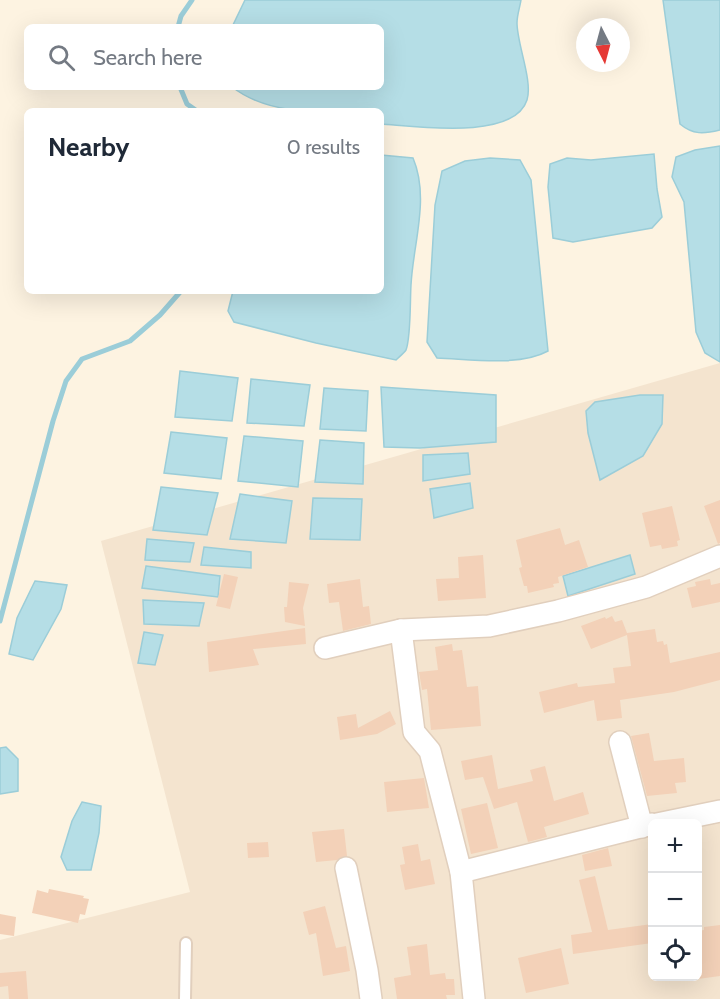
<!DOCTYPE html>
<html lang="en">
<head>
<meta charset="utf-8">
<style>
  :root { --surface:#fff; --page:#f6f6f7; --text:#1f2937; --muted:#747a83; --line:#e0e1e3 }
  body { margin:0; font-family:Cabin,sans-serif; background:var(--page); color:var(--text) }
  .controls { position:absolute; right:18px; bottom:18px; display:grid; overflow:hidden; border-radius:9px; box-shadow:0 6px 24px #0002 }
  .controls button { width:54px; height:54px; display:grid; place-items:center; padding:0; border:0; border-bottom:2px solid var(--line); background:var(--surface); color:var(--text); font:30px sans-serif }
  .compass { position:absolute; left:576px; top:18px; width:54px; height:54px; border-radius:50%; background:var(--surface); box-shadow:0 6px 24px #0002; rotate:174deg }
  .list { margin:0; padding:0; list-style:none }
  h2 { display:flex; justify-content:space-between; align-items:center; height:78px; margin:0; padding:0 24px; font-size:26px }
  h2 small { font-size:20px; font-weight:400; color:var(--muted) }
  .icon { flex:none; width:33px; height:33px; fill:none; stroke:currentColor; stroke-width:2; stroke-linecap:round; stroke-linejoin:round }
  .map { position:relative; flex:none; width:720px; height:999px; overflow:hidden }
  .search { position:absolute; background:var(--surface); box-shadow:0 6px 24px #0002; left:24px; top:24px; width:360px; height:66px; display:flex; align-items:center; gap:15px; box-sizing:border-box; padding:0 21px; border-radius:9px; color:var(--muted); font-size:22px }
  .panel { position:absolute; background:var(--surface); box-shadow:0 6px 24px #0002; left:24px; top:108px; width:360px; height:186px; border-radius:9px }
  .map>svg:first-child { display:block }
</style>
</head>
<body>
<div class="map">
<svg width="720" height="999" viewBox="0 0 720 999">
  <rect width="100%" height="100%" fill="#fdf3e1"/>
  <!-- residential -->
  <path fill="#f4e4cf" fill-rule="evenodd" d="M720,363V999H0V940L190,892L101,541ZM652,824H698V976H652Z"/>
  <!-- water -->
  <g fill="#b5dee6" stroke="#9bcdd8" stroke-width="1.5">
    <path d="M245,0H521C520,7 517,15 517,23C517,44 533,81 527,100C514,141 414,126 381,124V111C331,111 274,119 232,87H381V27H232Z"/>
    <path d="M663,0H720V130C704,134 693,135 680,124Z"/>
    <polygon points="720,146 720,362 705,353 696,332 684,202 672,177 676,157 695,150"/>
    <polygon points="654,154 657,189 662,217 652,228 573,242 553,238 548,187 550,164 567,158 591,160"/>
    <path d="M381,155L413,158C430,198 413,244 411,285C410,300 411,337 406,350C404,353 399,357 396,360L316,343L234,322L228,311L233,291H381Z"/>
    <path d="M490,158L520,160L531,180L548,351C519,367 469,359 437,358L427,342L435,205L442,171L465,161Z"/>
    <polygon points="180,371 238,378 232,421 175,417"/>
    <polygon points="251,379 310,385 304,426 247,423"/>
    <polygon points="381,387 496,395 496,442 420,448 384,447"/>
    <polygon points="324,388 368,391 366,431 320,429"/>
    <polygon points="640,395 663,395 662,424 643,456 600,480 588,433 586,411 595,402"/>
    <polygon points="171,432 227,438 221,479 164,473"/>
    <polygon points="244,436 303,441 298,487 238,481"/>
    <polygon points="320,440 364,443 363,484 315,482"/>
    <polygon points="468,453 470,474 423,481 423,455"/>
    <polygon points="470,483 473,508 434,518 430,489"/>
    <polygon points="161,487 218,493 207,535 153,530"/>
    <polygon points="240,494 292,501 286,543 230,539"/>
    <polygon points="313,498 362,499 360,540 310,539"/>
    <polygon points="147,539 194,543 190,562 145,560"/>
    <polygon points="204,547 251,552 251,568 201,565"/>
    <polygon points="630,555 635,574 568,596 563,576"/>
    <polygon points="146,566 220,576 218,597 142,588"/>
    <polygon points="35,581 67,585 61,609 33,660 9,654 17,618"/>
    <polygon points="143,600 204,603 199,626 144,624"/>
    <polygon points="144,632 163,635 155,665 138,663"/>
    <polygon points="6,747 18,759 18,791 0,794 0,748"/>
    <polygon points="82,802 101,806 99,833 91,870 67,870 61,857 72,821"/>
  </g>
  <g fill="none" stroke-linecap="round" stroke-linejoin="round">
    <!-- stream -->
    <g stroke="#9bcdd8" stroke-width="5">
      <polyline points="178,27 181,16 192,0"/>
      <polyline points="180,87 187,104 197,111"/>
      <polyline points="0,621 53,421 66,381 82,359 130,341 160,315 181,291"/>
    </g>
  </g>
  <!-- building -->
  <g fill="#f3d1b8">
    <polygon points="720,500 720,543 718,544 704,506"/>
    <polygon points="672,506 680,540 677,541 678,546 662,549 661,545 650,547 642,513"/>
    <polygon points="560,528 565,545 579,540 588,567 558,577 559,583 553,584 554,587 528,593 527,586 524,586 519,568 522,567 516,540"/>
    <polygon points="483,555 486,598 438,601 436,579 459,578 458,557"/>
    <polygon points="224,574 238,577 230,609 216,606"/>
    <polygon points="360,579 363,607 369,606 371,624 343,631 339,602 329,603 327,584"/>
    <polygon points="710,579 711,585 720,583 720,602 692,608 687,588 696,586 695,582"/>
    <polygon points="289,582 309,584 303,608 305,626 285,622 284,607 287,607"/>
    <polygon points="612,616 615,622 622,620 627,633 655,629 657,642 663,641 664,645 667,644 670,663 720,652 720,680 674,692 620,700 622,718 597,721 594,700 544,713 539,692 577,683 578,687 615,683 613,668 631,666 627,635 591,649 581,626 605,617 606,619"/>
    <polygon points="305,628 306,644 253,649 259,665 209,672 207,642"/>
    <polygon points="452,644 453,651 462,650 467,687 478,686 481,726 431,730 427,689 422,690 419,672 438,670 435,647"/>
    <polygon points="390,711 396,724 377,734 340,740 337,717 356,714 358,728"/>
    <polygon points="649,733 654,761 684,758 686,782 675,783 677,793 647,796 631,736"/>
    <polygon points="492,755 498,789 533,781 530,770 545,766 554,801 583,792 589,814 544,827 547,837 528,842 517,802 494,809 483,777 465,780 461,761"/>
    <polygon points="424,778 429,808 387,812 384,782"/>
    <polygon points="487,803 498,848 471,854 461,809"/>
    <polygon points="344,829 347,856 337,860 316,862 312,832"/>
    <polygon points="268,842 269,857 248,858 247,843"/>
    <polygon points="418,844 421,861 430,859 435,884 405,890 400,865 405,864 402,847"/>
    <polygon points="608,848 612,866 585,871 582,855"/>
    <polygon points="595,876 608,930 652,924 652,943 573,954 571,935 592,932 579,880"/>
    <polygon points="49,889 84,896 83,898 89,899 85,915 80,914 78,923 32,913 37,890 48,893"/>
    <polygon points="325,906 336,948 346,946 350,971 323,976 316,933 309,935 303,912"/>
    <polygon points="0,914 16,917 14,936 0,934"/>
    <polygon points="720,925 720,976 698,979 698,931 704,930 704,927"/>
    <polygon points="427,944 430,975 445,973 446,979 454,979 455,995 446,995 447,999 397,999 394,978 411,975 407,947"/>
    <polygon points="561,948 569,984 526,993 518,958"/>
    <polygon points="26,971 28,999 9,999 8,986 0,987 0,973"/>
  </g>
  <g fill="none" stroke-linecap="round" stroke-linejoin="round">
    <defs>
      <polyline id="service" points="185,999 186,943"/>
      <g id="minor">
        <polyline points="325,648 401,630"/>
        <polyline points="620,742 642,827"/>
        <polyline points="657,824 720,811"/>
        <polyline points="346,868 367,970 371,999"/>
        <polyline points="461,872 652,824"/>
        <polyline points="474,999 461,872 430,751 414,732 401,630 489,626 558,611 646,587 720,556"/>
      </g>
    </defs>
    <!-- service casing -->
    <use href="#service" stroke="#e1cfbd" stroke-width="14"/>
    <!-- minor casing -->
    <use href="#minor" stroke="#e1cfbd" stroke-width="24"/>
    <!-- service -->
    <use href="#service" stroke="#fff" stroke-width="10"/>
    <!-- minor -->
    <use href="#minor" stroke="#fff" stroke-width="21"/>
  </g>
</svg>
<div class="controls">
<button>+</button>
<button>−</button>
<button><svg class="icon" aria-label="locate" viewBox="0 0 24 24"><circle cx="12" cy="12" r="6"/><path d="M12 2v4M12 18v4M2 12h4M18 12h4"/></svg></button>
</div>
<svg class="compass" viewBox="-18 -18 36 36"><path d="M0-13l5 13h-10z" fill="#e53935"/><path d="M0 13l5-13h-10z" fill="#747a83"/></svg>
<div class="search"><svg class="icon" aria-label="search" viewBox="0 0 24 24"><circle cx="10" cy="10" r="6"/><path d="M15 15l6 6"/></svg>Search here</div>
<section class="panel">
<h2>Nearby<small>0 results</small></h2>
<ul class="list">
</ul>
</section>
</div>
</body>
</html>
